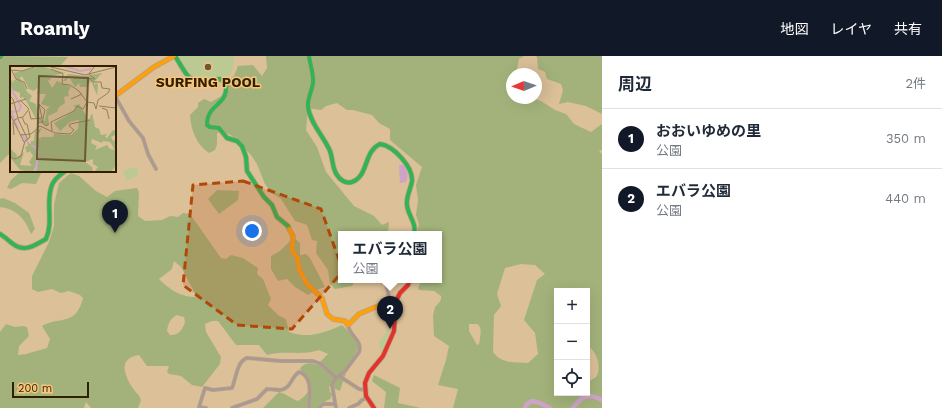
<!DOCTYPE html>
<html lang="ja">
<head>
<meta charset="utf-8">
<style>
  :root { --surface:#fff; --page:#f6f6f7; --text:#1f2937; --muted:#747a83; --line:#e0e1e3; --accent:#111827 }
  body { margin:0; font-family:"Work Sans","Noto Sans JP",sans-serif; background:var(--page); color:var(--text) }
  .controls { position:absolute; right:12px; bottom:12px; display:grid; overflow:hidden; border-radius:0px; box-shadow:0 4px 16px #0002 }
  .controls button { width:36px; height:36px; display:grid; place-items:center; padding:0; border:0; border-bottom:1px solid var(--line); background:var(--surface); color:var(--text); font:20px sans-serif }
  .compass { position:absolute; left:506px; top:12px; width:36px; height:36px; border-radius:50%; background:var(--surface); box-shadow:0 4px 16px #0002; rotate:268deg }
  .scale { position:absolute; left:12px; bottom:10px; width:77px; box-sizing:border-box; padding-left:4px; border:2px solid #321f00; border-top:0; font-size:11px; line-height:14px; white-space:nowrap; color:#321f00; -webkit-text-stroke:3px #f7c67c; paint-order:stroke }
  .you { position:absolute; left:252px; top:175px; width:14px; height:14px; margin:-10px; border:3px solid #fff; border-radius:50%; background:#1a73e8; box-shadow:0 0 0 6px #1a73e833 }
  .badge { display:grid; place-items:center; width:26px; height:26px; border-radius:50%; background:var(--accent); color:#fff; font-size:13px; font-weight:700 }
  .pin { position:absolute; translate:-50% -33px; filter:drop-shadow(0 1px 2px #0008) }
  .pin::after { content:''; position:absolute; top:21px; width:14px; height:12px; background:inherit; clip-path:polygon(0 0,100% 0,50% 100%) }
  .popup { position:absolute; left:338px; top:175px; width:104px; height:52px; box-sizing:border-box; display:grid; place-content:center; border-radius:0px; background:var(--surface); filter:drop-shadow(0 1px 3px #0005); font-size:13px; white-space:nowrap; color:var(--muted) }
  .popup b { font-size:15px; color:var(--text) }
  .popup::after { content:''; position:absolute; left:50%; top:100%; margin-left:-8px; border:8px solid transparent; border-top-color:var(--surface) }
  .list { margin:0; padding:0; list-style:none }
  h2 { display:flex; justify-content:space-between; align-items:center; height:52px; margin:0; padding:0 16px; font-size:17px }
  h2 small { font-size:13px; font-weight:400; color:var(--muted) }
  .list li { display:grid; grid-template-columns:26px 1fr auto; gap:12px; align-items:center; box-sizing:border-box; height:60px; padding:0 16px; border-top:1px solid var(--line) }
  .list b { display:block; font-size:15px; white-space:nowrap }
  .list p { margin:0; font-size:13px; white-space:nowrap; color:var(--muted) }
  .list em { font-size:13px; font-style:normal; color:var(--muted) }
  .icon { flex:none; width:22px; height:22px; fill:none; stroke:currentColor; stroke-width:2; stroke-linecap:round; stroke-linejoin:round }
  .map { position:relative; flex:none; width:602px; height:352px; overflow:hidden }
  header { display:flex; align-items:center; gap:24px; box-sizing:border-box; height:56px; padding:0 20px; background:var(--accent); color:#fff }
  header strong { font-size:19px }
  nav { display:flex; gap:22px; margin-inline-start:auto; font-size:14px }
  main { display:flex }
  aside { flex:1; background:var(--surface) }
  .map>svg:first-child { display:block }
</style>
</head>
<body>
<header>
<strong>Roamly</strong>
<nav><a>地図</a><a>レイヤ</a><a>共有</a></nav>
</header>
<main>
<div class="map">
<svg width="602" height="352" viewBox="0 0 602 352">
  <rect width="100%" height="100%" fill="#dbc098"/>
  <!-- green -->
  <g fill="#bbca92">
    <path d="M180,0H234C234,5 233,14 230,19C224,25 196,25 190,20C185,16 182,9 179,4Z"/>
    <polygon points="137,111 138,119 130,124 126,124 123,114"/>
    <path d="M393,247L391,271L381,299L379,287C386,275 393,275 384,261L385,256Z"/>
  </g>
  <!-- forest -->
  <g fill="#a3b27a" fill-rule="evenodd">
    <polygon points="0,0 68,1 59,11 11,11 11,96 0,107"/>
    <path d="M266,0H524L519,3L516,18H512V42H532L541,45L555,54L566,58L574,68L591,76L602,68V94L599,95L602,98V352H453L458,333L438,329L446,304L449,290L434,280L433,259L435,251C438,248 442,245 441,240L434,235L419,234L418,232L422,224H439V178H417L419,168L416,159L418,144L416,129L422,111L390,84V73L379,67L372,59L353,54H347L337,47L326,50L321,54L308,52L306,74L317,91L326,116L354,150L374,160L382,169L389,166L388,176L390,178H341V224H355L352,230L335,233L330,228L328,214L316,197L317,185L312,184L307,169L295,165L281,143L271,136L265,128L257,108L251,99L231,79L224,76L217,77V88L215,94L209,97C196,88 191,74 190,59L198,51V47L204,43L211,46L223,39L229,32L228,24L234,20L238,10L253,9L262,20L267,12ZM521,208L535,209L545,218L537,224L524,264L535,277L538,298L528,307C514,306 502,308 493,296L494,259L501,250L497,238L505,212ZM557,235H587V290C597,294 602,312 596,321C594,323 590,324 587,325V337H557ZM469,268C470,268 476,268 477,268C483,270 480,283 479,288L477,289L469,275Z"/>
    <polygon points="535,0 602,0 602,58 586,50 568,46 559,48 563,34 561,28 547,23 545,16 538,13 537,1"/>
    <polygon points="21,115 42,115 36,128 22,127 11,133 7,132 11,124"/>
    <path d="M71,117L79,120L96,135L107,141L115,135L137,132L139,136L138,160L145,165L162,164L170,160L178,161L183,157L190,158L221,202L226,203L231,199L243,202L258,212L257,218L263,223L271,243L268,249L278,259L286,263L289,276C309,283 324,277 342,269L361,288C351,303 345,318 340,335L329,330L330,336L332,338L330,343L320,348L318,352H263L279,336C287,338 291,343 298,345C314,335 311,326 300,313C303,307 311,306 317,309L328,298L319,294C302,300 285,294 267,299L259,289H236L218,265H212L205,268L206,276L221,301L220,308L202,331L192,329L181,320L169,318L167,316L169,310H147L139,299C119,302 123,317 132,331C135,336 139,338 141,344L138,352H91L86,346L84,352H0V276L6,268L15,271L23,270L27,271L29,280L19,290L18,299L26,298L47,292L50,283L42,270C61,260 76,270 83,242L80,239L69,235L61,237L52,233L38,236L32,233V220L49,186L54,170V149L59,127ZM174,205L181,211L196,239L195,241C180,241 169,233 159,223L172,213ZM177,259L184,261L185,266C183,273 178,280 170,279L167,275C168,267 171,262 177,259Z"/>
    <polygon points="217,134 239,135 238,144 219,158 208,143"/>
    <path d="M3,142L15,147L29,157L35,173L31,178C25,163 17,153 0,151V143Z"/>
    <polygon points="292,183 296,183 300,187 300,199 306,198 310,202 325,231 316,234 308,239 295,231 287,223 278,225 271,213 271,200 280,195"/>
    <polygon points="374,319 400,332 398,347 421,352 384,352 386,336 372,325"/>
  </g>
  <!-- water -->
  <path fill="#cea3c7" d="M399,109H404C407,114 409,120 406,126L400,127Z"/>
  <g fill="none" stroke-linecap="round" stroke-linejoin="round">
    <!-- river -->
    <g stroke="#cea3c7" stroke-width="4.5">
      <polyline points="525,352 527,348 532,345 540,347 550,352"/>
      <path d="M573,352C582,340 588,336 602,344"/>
    </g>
    <defs>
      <g id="street">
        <polyline points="115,40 129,65 143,82 148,98 156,113"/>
        <polyline points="385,224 390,245"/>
        <polyline points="339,320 359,333 365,334"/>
        <path d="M206,352L199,351L205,332L213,334L232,332C236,323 237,305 247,302L281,305H313L321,308L336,322"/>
        <path d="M232,352L257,343L267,333C271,333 276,334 280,334C291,333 291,321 299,316C314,320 309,341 309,352"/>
        <polyline points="319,352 323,348 335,348"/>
        <path d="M336,352L332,329L336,322L345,315L359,296C363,284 349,280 348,269"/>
        <polyline points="349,352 358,348 362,344 367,342"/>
      </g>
      <g id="fast">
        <path d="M175,0C182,10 187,26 201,26C208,27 214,24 220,23L226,27C229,51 207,46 207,69L210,71L219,72L227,82L237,85L242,90L246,101L247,115L264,141L272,149L277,161L288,170L289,173"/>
        <path d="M309,0C310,9 314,18 313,27C312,35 307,43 308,51C310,67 324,81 330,95C333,103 332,112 337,119C340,124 346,128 352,126C369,120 363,96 380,88C394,90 413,111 412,125C411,133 406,140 407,149C408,160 417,167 414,178"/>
        <polyline points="0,1 1,0"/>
        <path d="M0,178C5,181 9,185 13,188C25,197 35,189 46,183C54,165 45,146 52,129C54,123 60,119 65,115"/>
      </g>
      <g id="slow">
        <polyline points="115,40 154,11 174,0"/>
        <polyline points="289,173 293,180 292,195 298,203 299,213 307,228 322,242 327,258 333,263 345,265 348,269 359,258 390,245 396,245"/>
      </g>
      <polyline id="jam" points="374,352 366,340 365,327 369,317 383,300 394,275 396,245 400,237 408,229 410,224"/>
    </defs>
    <!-- street casing -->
    <use href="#street" stroke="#b7a282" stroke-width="4"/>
    <!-- fast casing -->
    <use href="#fast" stroke="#b7a282" stroke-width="5.5"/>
    <!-- slow casing -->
    <use href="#slow" stroke="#b7a282" stroke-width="5.5"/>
    <!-- jam casing -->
    <use href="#jam" stroke="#b7a282" stroke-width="5.5"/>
    <!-- street -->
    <use href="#street" stroke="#aa9994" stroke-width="2.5"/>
    <!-- fast -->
    <use href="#fast" stroke="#30b455" stroke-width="4"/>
    <!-- slow -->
    <use href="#slow" stroke="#ff9f0a" stroke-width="4"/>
    <!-- jam -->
    <use href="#jam" stroke="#e5322d" stroke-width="4"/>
  </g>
  <!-- marked area -->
  <path fill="#b14808" fill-opacity="0.2" stroke="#b14808" stroke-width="3" stroke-dasharray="8 5" stroke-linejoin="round" d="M243,125L321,153L343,215L292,273L237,269L183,229L193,129Z"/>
  <!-- markers -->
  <circle fill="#6d5735" stroke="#f7c67c" stroke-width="1.5" cx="208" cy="11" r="4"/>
  <g text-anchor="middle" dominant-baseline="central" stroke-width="3" stroke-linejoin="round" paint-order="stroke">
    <!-- poi labels -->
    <g font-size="14" font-weight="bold" fill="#321f00" stroke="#f7c67c">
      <text x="208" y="26">SURFING POOL</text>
    </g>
  </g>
  <!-- overview -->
  <g transform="translate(10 10)">
    <rect width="106" height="106" fill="#dbc098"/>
    <path d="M31,0L55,7L41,10L40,15L37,13L42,22L47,15L61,21L58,26L59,30L54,31L55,37L49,41L47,46L38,50L39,58L37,60L26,53L17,36L13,31L10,32V27L3,24L0,19V12L3,17L4,13L7,15L4,7ZM12,10L19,23L24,25L28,21L27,28H36L31,38L40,41L37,43L35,55L29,51L26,38L19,35L22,30L17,26L13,16L10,14L12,13H9ZM92,7L84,16V19L86,17L88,19L87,29L81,15L77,21H70L69,17L65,21L60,13H64L59,10L56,15H53L58,8L75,10ZM69,38L79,54L82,47L85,61L89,63L91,69L97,68L95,71L97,72L103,64L105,65V69L101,71L103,75L106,74V99L101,106H84L88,101L83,98V93L75,96L82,101L83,106H72L71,103V106H26L28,94L23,106L10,104L0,91V82L7,89L6,92L14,86L10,99L22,100L19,96L23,90L20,85L17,87L15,81L18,80L17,76L21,78V75H24L25,65L32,62L27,71L30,73L31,71H43L44,68L61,69L68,63L69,54L60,56L50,65L44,57L63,46L66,41L63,40ZM82,73L92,77L93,75L100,76L105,84L100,83L97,79L85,84L87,80L81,77Z" fill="#a3b27a" fill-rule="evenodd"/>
    <path fill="none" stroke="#cea3c7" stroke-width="2" d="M54,0L70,5L81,3M0,21L11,40L9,45L0,46M2,47L8,63M11,68L19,78M21,79L28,83L26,106"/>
    <path fill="none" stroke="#97805b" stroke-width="1" d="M37,0L75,9L106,1M69,0H86M41,3L53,8L52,18L60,19L69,25L77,36L84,37L86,43L88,34L98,27L100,23L92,22L91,16H84L78,12L85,13L79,8L84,1M0,4L12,5L27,0M2,5L6,13L14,16L17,23M0,30L3,33L8,52L3,55M61,33L72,28M0,38L16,33M29,38L35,44L32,57M89,40L106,42M92,42L97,44L99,53M19,45L21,53L32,52L29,38M0,48L14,76M8,52L13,51L19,43L11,35M8,53L18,74M3,56L4,69M27,57L31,56L36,60L39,58M42,65L41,56L64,45L67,40L73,43L77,36M10,69L21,68L30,60L45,67L60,68L64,64L59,60L60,58L80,54M0,91L5,93L11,90L15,75L20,71L17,58H15L12,51"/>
    <path fill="#6d5735" fill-opacity="0.15" stroke="#6d5735" stroke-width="2" d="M29,10L78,12L75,95L27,93Z"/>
    <rect width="106" height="106" fill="none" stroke="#321f00" stroke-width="2"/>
  </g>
</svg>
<div class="controls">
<button>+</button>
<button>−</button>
<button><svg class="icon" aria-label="locate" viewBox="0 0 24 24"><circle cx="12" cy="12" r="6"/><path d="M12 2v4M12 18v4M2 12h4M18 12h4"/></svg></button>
</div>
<svg class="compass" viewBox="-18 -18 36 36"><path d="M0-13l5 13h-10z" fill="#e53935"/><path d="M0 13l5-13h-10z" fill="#747a83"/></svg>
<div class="scale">200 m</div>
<div class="you"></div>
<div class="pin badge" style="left:115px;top:177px">1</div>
<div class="pin badge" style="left:390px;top:273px">2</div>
<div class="popup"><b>エバラ公園</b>公園</div>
</div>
<aside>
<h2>周辺<small>2件</small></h2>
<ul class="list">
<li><span class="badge">1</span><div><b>おおいゆめの里</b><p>公園</p></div><em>350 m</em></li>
<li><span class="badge">2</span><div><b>エバラ公園</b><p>公園</p></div><em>440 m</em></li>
</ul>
</aside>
</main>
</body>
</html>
